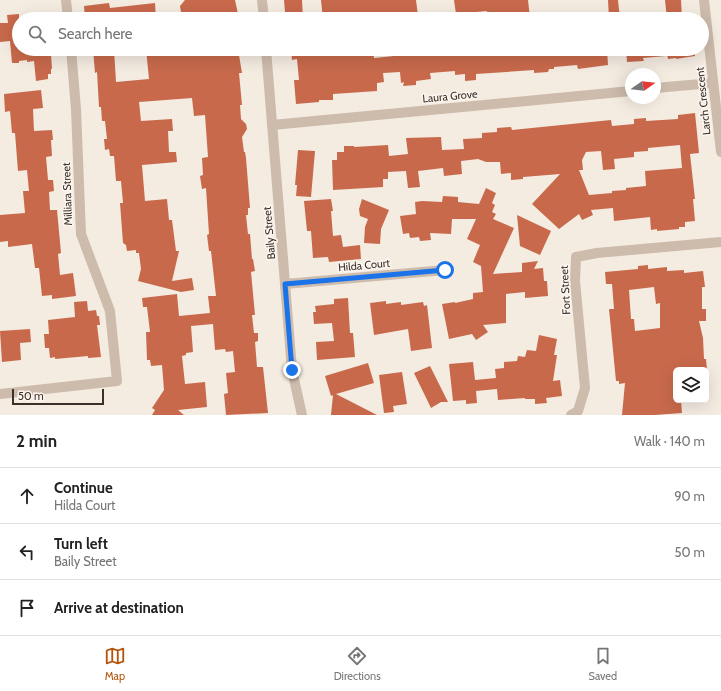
<!DOCTYPE html>
<html lang="en">
<head>
<meta charset="utf-8">
<style>
  :root { --surface:#fff; --page:#f6f6f6; --text:#222; --muted:#767676; --line:#e0e0e0; --accent:#b45309 }
  body { margin:0; font-family:Cabin,sans-serif; background:var(--page); color:var(--text) }
  .controls { position:absolute; right:12px; bottom:12px; display:grid; overflow:hidden; border-radius:6px; box-shadow:0 4px 16px #0002 }
  .controls button { width:36px; height:36px; display:grid; place-items:center; padding:0; border:0; border-bottom:1px solid var(--line); background:var(--surface); color:var(--text); font:20px sans-serif }
  .compass { position:absolute; left:625px; top:68px; width:36px; height:36px; border-radius:50%; background:var(--surface); box-shadow:0 4px 16px #0002; rotate:76deg }
  .scale { position:absolute; left:12px; bottom:10px; width:92px; box-sizing:border-box; padding-left:4px; border:2px solid #3b302b; border-top:0; font-size:11px; line-height:14px; white-space:nowrap; color:#3b302b; -webkit-text-stroke:3px #fbf5ee; paint-order:stroke }
  .stop { position:absolute; width:12px; height:12px; margin:-9px; border:3px solid #1a73e8; border-radius:50%; background:#fff }
  .stop.end { background:#1a73e8; border-color:#fff; box-shadow:0 1px 4px #0008 }
  .list { margin:0; padding:0; list-style:none }
  h2 { display:flex; justify-content:space-between; align-items:center; height:52px; margin:0; padding:0 16px; font-size:17px }
  h2 small { font-size:13px; font-weight:400; color:var(--muted) }
  .list li { display:grid; grid-template-columns:26px 1fr auto; gap:12px; align-items:center; box-sizing:border-box; height:56px; padding:0 16px; border-top:1px solid var(--line) }
  .list b { display:block; font-size:15px; white-space:nowrap }
  .list p { margin:0; font-size:13px; white-space:nowrap; color:var(--muted) }
  .list em { font-size:13px; font-style:normal; color:var(--muted) }
  .icon { flex:none; width:22px; height:22px; fill:none; stroke:currentColor; stroke-width:2; stroke-linecap:round; stroke-linejoin:round }
  .map { position:relative; flex:none; width:721px; height:415px; overflow:hidden }
  .search { position:absolute; background:var(--surface); box-shadow:0 4px 16px #0002; left:12px; right:12px; top:12px; height:44px; display:flex; align-items:center; gap:10px; box-sizing:border-box; padding:0 14px; border-radius:22px; color:var(--muted); font-size:15px }
  .sheet { height:220px; background:var(--surface) }
  nav { display:flex; justify-content:space-around; align-items:center; box-sizing:border-box; height:56px; border-top:1px solid var(--line); background:var(--surface); font-size:11px; color:var(--muted) }
  nav a { display:grid; justify-items:center; gap:2px }
  nav .on { color:var(--accent) }
  .map>svg:first-child { display:block }
</style>
</head>
<body>
<div class="map">
<svg width="721" height="415" viewBox="0 0 721 415">
  <rect width="100%" height="100%" fill="#f4ebe1"/>
  <!-- building -->
  <g fill="#c8694b" fill-rule="evenodd">
    <polygon points="185,0 235,0 238,14 235,14 236,19 225,19 225,17 185,19 185,18 182,18 180,6"/>
    <polygon points="284,0 302,0 303,19 287,19 287,12 285,12"/>
    <polygon points="321,0 416,0 418,16 408,17 407,13 381,15 381,19 323,19"/>
    <polygon points="454,0 528,0 530,18 506,19 505,12 487,13 487,11 456,14"/>
    <polygon points="608,0 618,0 620,19 609,19"/>
    <polygon points="665,0 681,0 682,19 667,19"/>
    <polygon points="109,3 110,8 155,3 156,19 85,19 84,6"/>
    <polygon points="19,14 19,49 46,49 46,55 51,54 52,69 51,69 51,74 48,74 48,79 36,81 34,61 27,62 27,60 19,61 19,63 12,63 10,41 0,42 0,23 8,23 7,15"/>
    <polygon points="93,49 114,49 116,82 149,79 146,49 238,49 242,73 239,73 242,105 240,105 241,119 246,124 247,129 242,137 244,152 245,152 246,158 250,208 248,208 248,215 246,215 248,234 250,234 252,259 253,259 255,271 251,272 255,315 252,315 254,333 258,333 258,341 255,342 257,367 263,367 268,413 226,415 224,394 228,393 226,373 235,372 233,351 226,352 225,349 215,350 213,324 191,326 193,352 186,353 186,355 182,356 185,384 205,382 207,407 178,410 184,415 152,415 155,410 152,408 164,390 162,365 151,366 150,360 147,360 146,332 150,332 147,307 143,307 142,298 177,294 179,316 210,313 208,296 216,296 211,251 209,251 207,235 209,234 206,188 202,189 200,176 203,175 202,158 208,157 205,115 194,116 192,98 139,102 141,121 172,119 173,131 168,131 169,152 176,152 177,162 142,165 145,201 167,199 169,220 172,220 176,251 179,251 172,281 192,278 194,290 181,292 138,281 141,269 139,253 136,253 136,250 127,251 126,245 123,243 120,203 123,203 121,181 116,181 114,156 110,156 109,149 105,150 104,139 107,139 105,121 102,121 101,107 99,107 97,72 95,73"/>
    <polygon points="291,49 373,49 374,58 375,58 403,55 402,49 413,49 413,54 457,52 456,49 607,49 608,65 578,69 577,65 554,67 554,69 549,69 548,72 534,73 534,70 476,74 476,80 465,81 465,74 455,75 455,71 430,73 431,79 416,81 416,85 403,86 404,82 401,83 400,72 383,73 384,82 377,83 377,91 333,94 333,100 319,100 319,102 296,104 294,80 299,80 297,59 292,60"/>
    <polygon points="626,49 666,49 666,56 643,58 644,61 627,62"/>
    <polygon points="666,49 695,49 695,56 676,59 676,58 668,59"/>
    <polygon points="41,90 43,108 33,109 34,131 52,130 53,140 51,140 52,156 46,157 48,180 53,180 54,191 49,192 50,210 57,210 61,253 58,254 60,275 73,273 76,296 52,299 52,295 42,296 39,268 35,268 32,244 8,247 8,241 0,242 0,215 25,213 23,191 29,191 27,170 18,171 15,133 12,133 10,111 5,112 4,94"/>
    <path d="M695,113L699,153L690,154L695,199H693L695,221L685,222V227H679V229L657,231V229L651,230L650,217L614,221L613,208L591,210L593,215L582,220L579,214L559,229L532,204L560,174L523,177V179L511,180V173L501,174L500,162H486L478,159L461,161L462,174L444,176L443,168L418,171L420,187L408,188L406,171L388,172V179H383V187L333,190L332,160H337V152H344V146H354V147L388,145L389,156L408,154L406,138L441,137L442,150L464,149L463,139L482,138V133L497,132V128L511,127L512,130L611,120L612,126L634,124V119L646,118V121L678,119V115ZM680,145L682,168L645,171L646,186L626,188V190L612,191V193L589,195L579,170H583L582,160L586,152L601,151L603,170L615,169L614,159L634,157V152L648,151V148Z"/>
    <polygon points="298,150 315,151 311,197 296,196 297,185 295,185"/>
    <polygon points="486,188 496,193 492,203 495,205 492,212 496,214 493,219 514,228 493,274 522,272 522,263 538,261 534,269 543,268 544,281 547,281 548,296 525,298 525,292 506,294 506,323 483,325 488,332 476,340 472,334 449,339 442,304 455,302 455,303 473,299 473,293 483,292 481,266 473,262 480,245 467,239 476,219 452,219 451,234 430,233 431,240 420,241 419,237 410,238 409,233 403,234 400,216 416,214 415,202 422,201 442,202 443,196 458,197 458,202 479,204"/>
    <polygon points="331,199 333,211 331,211 333,236 341,235 343,247 360,245 361,259 329,262 328,257 313,258 311,231 307,231 304,201"/>
    <polygon points="362,199 389,210 381,229 380,244 364,243 365,227 368,219 360,216 359,209"/>
    <polygon points="517,215 551,231 540,255 520,246"/>
    <path d="M648,265V269L667,267V271L684,270V273L703,271L705,287H702V309H706V321H699L703,338L704,359H706L707,370H676V400H681L682,413L655,415H622L625,383L619,384V381H616L609,309H614L612,284H606L605,272L638,269V266ZM654,287L656,304L660,303V328L635,331L634,319H631L629,290Z"/>
    <polygon points="348,298 350,333 353,333 355,357 317,360 316,342 334,341 332,323 314,324 313,312 316,312 315,306 334,304 334,299"/>
    <polygon points="87,301 88,311 96,310 97,316 99,316 100,325 97,325 101,357 88,358 88,356 55,359 55,357 50,358 49,348 45,348 44,334 49,334 48,320 75,317 74,302"/>
    <polygon points="386,301 386,304 401,302 401,305 423,302 424,306 427,305 432,348 411,351 408,329 374,335 370,303"/>
    <polygon points="30,329 31,342 20,343 21,360 2,362 0,331"/>
    <polygon points="539,335 557,339 554,355 557,355 553,381 560,380 562,396 546,398 547,403 535,404 535,399 525,399 525,398 498,400 497,389 476,391 477,403 466,404 466,400 453,401 449,364 473,362 475,380 496,378 495,369 504,368 504,362 517,361 518,356 525,357 527,350 536,351"/>
    <polygon points="368,363 374,383 336,394 377,415 331,415 333,395 331,396 325,376"/>
    <polygon points="430,366 448,402 441,402 431,408 414,373"/>
    <polygon points="402,372 407,404 393,406 394,412 384,413 379,375"/>
  </g>
  <g fill="none" stroke-linecap="round" stroke-linejoin="round">
    <!-- street -->
    <g stroke="#cdbbac" stroke-width="10">
      <polyline points="66,0 68,19"/>
      <polyline points="262,0 264,19"/>
      <polyline points="704,0 721,152"/>
      <polyline points="266,49 292,370 302,415"/>
      <polyline points="655,88 713,83"/>
      <polyline points="272,125 631,91"/>
      <polyline points="285,284 445,270"/>
      <polyline points="0,394 117,381 110,311 81,234 76,109 71,49"/>
      <polyline points="571,415 578,411 585,388 575,281 576,257 597,253 721,242"/>
    </g>
  </g>
  <g fill="none" stroke-linecap="round" stroke-linejoin="round">
    <!-- route -->
    <polyline stroke="#1a73e8" stroke-width="5" points="292,370 285,284 445,270"/>
  </g>
  <g text-anchor="middle" dominant-baseline="central" stroke-width="3.5" stroke-linejoin="round" paint-order="stroke">
    <!-- street labels -->
    <g font-size="11" fill="#3b302b" stroke="#fbf5ee">
      <text transform="translate(450 96) rotate(-5)">Laura Grove</text>
      <text transform="translate(703 101) rotate(-96)">Larch Crescent</text>
      <text transform="translate(67 194) rotate(-92)">Milliara Street</text>
      <text transform="translate(269 233) rotate(-95)">Baily Street</text>
      <text transform="translate(364 265) rotate(-5)">Hilda Court</text>
      <text transform="translate(565 290) rotate(-93)">Fort Street</text>
    </g>
  </g>
</svg>
<div class="controls">
<button><svg class="icon" aria-label="layers" viewBox="0 0 24 24"><path d="M12 4l9 5-9 5-9-5zM3 14l9 5 9-5"/></svg></button>
</div>
<svg class="compass" viewBox="-18 -18 36 36"><path d="M0-13l5 13h-10z" fill="#e53935"/><path d="M0 13l5-13h-10z" fill="#767676"/></svg>
<div class="scale">50 m</div>
<div class="stop" style="left:445px;top:270px"></div>
<div class="stop end" style="left:292px;top:370px"></div>
<div class="search"><svg class="icon" aria-label="search" viewBox="0 0 24 24"><circle cx="10" cy="10" r="6"/><path d="M15 15l6 6"/></svg>Search here</div>
</div>
<section class="sheet">
<h2>2 min<small>Walk · 140 m</small></h2>
<ul class="list">
<li><svg class="icon" aria-label="ahead" viewBox="0 0 24 24"><path d="M12 20V5M6 11l6-6 6 6"/></svg><div><b>Continue</b><p>Hilda Court</p></div><em>90 m</em></li>
<li><svg class="icon" aria-label="left" viewBox="0 0 24 24"><path d="M17 20v-9H6M10 6l-5 5 5 5"/></svg><div><b>Turn left</b><p>Baily Street</p></div><em>50 m</em></li>
<li><svg class="icon" aria-label="arrive" viewBox="0 0 24 24"><path d="M6 21V4h12l-3 4 3 4H6"/></svg><div><b>Arrive at destination</b></div></li>
</ul>
</section>
<nav>
<a class="on"><svg class="icon" aria-label="map" viewBox="0 0 24 24"><path d="M3 6l6-2 6 2 6-2v14l-6 2-6-2-6 2zM9 4v14M15 6v14"/></svg>Map</a>
<a><svg class="icon" aria-label="directions" viewBox="0 0 24 24"><path d="M12 3l9 9-9 9-9-9zM9 14v-3h6M13 9l2 2-2 2"/></svg>Directions</a>
<a><svg class="icon" aria-label="saved" viewBox="0 0 24 24"><path d="M7 4h10v16l-5-4-5 4z"/></svg>Saved</a>
</nav>
</body>
</html>
